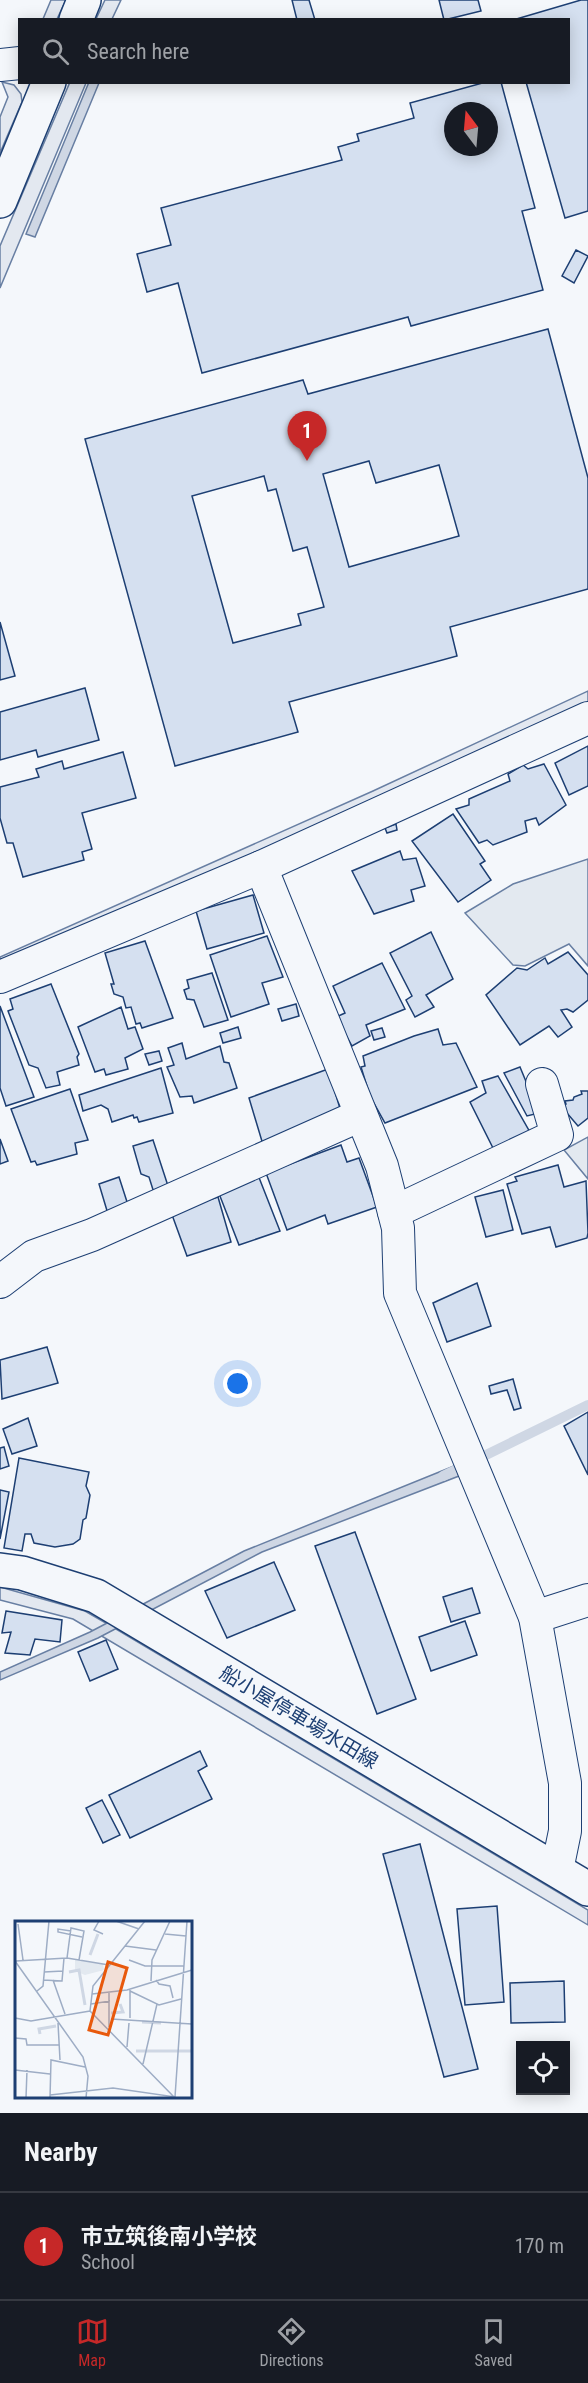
<!DOCTYPE html>
<html lang="en">
<head>
<meta charset="utf-8">
<style>
  :root { --surface:#171b24; --page:#20242c; --text:#f1f3f6; --muted:#9ea1a6; --line:#363941; --accent:#c62828 }
  body { margin:0; font-family:"Roboto Condensed","Noto Sans JP",sans-serif; background:var(--page); color:var(--text) }
  .controls { position:absolute; right:18px; bottom:18px; display:grid; overflow:hidden; border-radius:0px; box-shadow:0 3px 15px #0003 }
  .controls button { width:54px; height:54px; display:grid; place-items:center; padding:0; border:0; border-bottom:2px solid var(--line); background:var(--surface); color:var(--text); font:30px sans-serif }
  .compass { position:absolute; left:444px; top:102px; width:54px; height:54px; border-radius:50%; background:var(--surface); box-shadow:0 3px 15px #0003; rotate:344deg }
  .you { position:absolute; left:238px; top:1384px; width:21px; height:21px; margin:-15px; border:4px solid #fff; border-radius:50%; background:#1a73e8; box-shadow:0 0 0 9px #1a73e833 }
  .badge { display:grid; place-items:center; width:39px; height:39px; border-radius:50%; background:var(--accent); color:#fff; font-size:20px; font-weight:700 }
  .pin { position:absolute; translate:-50% -50px; filter:drop-shadow(0 2px 3px #0008) }
  .pin::after { content:''; position:absolute; top:32px; width:21px; height:18px; background:inherit; clip-path:polygon(0 0,100% 0,50% 100%) }
  .list { margin:0; padding:0; list-style:none }
  h2 { display:flex; justify-content:space-between; align-items:center; height:78px; margin:0; padding:0 24px; font-size:26px }
  h2 small { font-size:20px; font-weight:400; color:var(--muted) }
  .list li { display:grid; grid-template-columns:39px 1fr auto; gap:18px; align-items:center; box-sizing:border-box; height:108px; padding:0 24px; border-top:2px solid var(--line) }
  .list b { display:block; font-size:22px; white-space:nowrap }
  .list p { margin:0; font-size:20px; white-space:nowrap; color:var(--muted) }
  .list em { font-size:20px; font-style:normal; color:var(--muted) }
  .icon { flex:none; width:33px; height:33px; fill:none; stroke:currentColor; stroke-width:2; stroke-linecap:round; stroke-linejoin:round }
  .map { position:relative; flex:none; width:588px; height:2113px; overflow:hidden }
  .search { position:absolute; background:var(--surface); box-shadow:0 3px 15px #0003; left:18px; right:18px; top:18px; height:66px; display:flex; align-items:center; gap:15px; box-sizing:border-box; padding:0 21px; border-radius:0px; color:var(--muted); font-size:22px }
  .sheet { height:186px; background:var(--surface) }
  nav { display:flex; justify-content:space-around; align-items:center; box-sizing:border-box; height:84px; border-top:2px solid var(--line); background:var(--surface); font-size:16px; color:var(--muted) }
  nav a { display:grid; justify-items:center; gap:3px }
  nav .on { color:var(--accent) }
  .map>svg:first-child { display:block }
</style>
</head>
<body>
<div class="map">
<svg width="588" height="2113" viewBox="0 0 588 2113">
  <rect width="100%" height="100%" fill="#f4f7fb"/>
  <!-- green -->
  <g fill="#e3e9f0" stroke="#687fa3" stroke-width="1.5">
    <polygon points="588,859 588,966 569,944 525,966 513,965 465,913 513,884"/>
    <polygon points="588,1137 588,1179 564,1150"/>
  </g>
  <!-- parking -->
  <g fill="#e3e8f0" stroke="#687fa3" stroke-width="1.5">
    <polygon points="51,0 66,0 57,19 43,19"/>
    <polygon points="105,0 121,0 112,19 96,19"/>
    <polygon points="2,82 14,85 21,94 22,102 0,153 0,117 8,97"/>
    <polygon points="70,82 86,83 0,288 0,246"/>
    <polygon points="588,691 588,706 0,967 0,957 373,791"/>
    <polygon points="0,1587 85,1611 111,1626 588,1910 588,1925 73,1619 0,1600"/>
  </g>
  <!-- water -->
  <g fill="#cfd7e4" stroke="#687fa3" stroke-width="1.5">
    <polygon points="89,82 99,83 35,237 26,234"/>
    <polygon points="454,1466 459,1476 262,1552 98,1638 0,1680 0,1672 90,1632 244,1551"/>
  </g>
  <g fill="none" stroke-linecap="round" stroke-linejoin="round">
    <!-- stream -->
    <polyline stroke="#cfd7e4" stroke-width="10" points="443,1476 588,1405"/>
  </g>
  <!-- building -->
  <g fill="#d5e0f0" stroke="#1d3f73" stroke-width="1.5" fill-rule="evenodd">
    <polygon points="292,0 309,0 315,20 297,20"/>
    <polygon points="439,0 478,0 481,11 444,20"/>
    <polygon points="581,0 588,0 588,211 565,218 526,82 568,82 568,20 513,20"/>
    <path d="M486,82H501L535,208L522,211L543,290L411,326L408,317L202,373L178,283L147,292L137,254L171,245L161,208L342,160L338,147L359,141L357,134L414,118L410,103ZM453,111H489V147H453Z"/>
    <polygon points="576,250 588,256 574,283 562,276"/>
    <path d="M548,329L588,478V589L450,627L457,656L289,702L298,732L175,766L85,439L303,380L308,394ZM369,461L376,483L439,465L459,536L349,567L323,474ZM264,476L268,491L276,489L293,551L307,547L324,607L298,614L301,625L233,643L192,496Z"/>
    <polygon points="0,622 15,676 0,680"/>
    <polygon points="85,688 99,740 38,757 36,750 0,760 0,712"/>
    <polygon points="588,746 588,786 569,795 555,763"/>
    <polygon points="123,752 136,798 82,813 92,849 82,852 84,860 23,877 13,843 7,843 0,818 0,787 39,777 36,769 62,761 64,769"/>
    <polygon points="544,764 566,805 539,825 536,818 525,821 527,832 493,845 487,840 479,843 456,809 469,805 469,799 510,781 508,774 523,765 528,769"/>
    <polygon points="453,814 485,861 480,864 491,880 458,902 412,841"/>
    <polygon points="396,824 397,830 387,833 385,828"/>
    <polygon points="400,851 403,860 416,858 425,886 411,890 414,901 374,914 352,871"/>
    <polygon points="253,895 264,933 207,949 196,911"/>
    <polygon points="431,932 453,979 426,995 434,1007 415,1017 406,1000 412,996 390,953"/>
    <polygon points="267,936 283,977 262,983 269,1004 231,1017 210,955"/>
    <polygon points="145,941 173,1018 142,1028 140,1023 136,1024 131,1007 126,1008 123,997 114,994 111,984 114,984 105,953"/>
    <polygon points="568,952 588,975 588,1000 573,1012 567,1009 561,1010 572,1027 558,1037 549,1026 520,1045 486,995 517,968 527,970 545,958 548,964"/>
    <polygon points="382,963 405,1009 366,1025 370,1036 352,1046 336,1017 345,1013 333,986"/>
    <polygon points="212,973 228,1020 204,1027 194,1000 187,999 184,990 189,988 187,980"/>
    <polygon points="51,984 79,1054 77,1057 79,1065 57,1072 60,1085 46,1088 38,1068 29,1065 8,1011 13,1009 10,999"/>
    <polygon points="296,1004 299,1016 282,1021 278,1009"/>
    <polygon points="0,1006 34,1097 6,1106 0,1088"/>
    <polygon points="121,1007 128,1029 135,1027 143,1049 125,1058 128,1069 106,1075 104,1069 95,1072 78,1027"/>
    <polygon points="238,1027 241,1038 223,1043 220,1033"/>
    <polygon points="382,1028 385,1037 374,1040 371,1031"/>
    <polygon points="438,1029 443,1045 456,1043 477,1087 385,1123 370,1096 361,1067 365,1066 363,1056 414,1036"/>
    <polygon points="182,1043 186,1059 220,1046 224,1062 229,1063 237,1088 194,1103 192,1096 180,1097 167,1067 174,1065 168,1048"/>
    <polygon points="159,1051 162,1061 149,1065 145,1054"/>
    <polygon points="520,1067 539,1113 527,1116 504,1073"/>
    <polygon points="161,1068 173,1113 139,1122 137,1117 134,1118 133,1115 112,1122 108,1109 101,1105 83,1111 79,1095"/>
    <polygon points="328,1069 342,1115 264,1148 249,1098"/>
    <polygon points="498,1076 531,1134 495,1152 470,1102 486,1093 482,1081"/>
    <polygon points="70,1089 88,1140 75,1143 77,1154 37,1165 35,1161 31,1162 11,1109"/>
    <polygon points="581,1091 588,1091 588,1118 578,1126 561,1106 566,1104 565,1101 573,1100 574,1097 582,1094"/>
    <polygon points="0,1139 8,1161 0,1164"/>
    <polygon points="153,1140 170,1192 155,1196 149,1177 141,1174 133,1146"/>
    <polygon points="341,1145 347,1162 359,1158 377,1207 328,1224 325,1215 287,1230 266,1173"/>
    <polygon points="558,1165 564,1187 586,1181 588,1233 587,1238 556,1247 550,1227 522,1234 507,1184 517,1181 515,1177"/>
    <polygon points="258,1175 280,1231 239,1245 218,1191"/>
    <polygon points="119,1177 129,1208 108,1214 99,1184"/>
    <polygon points="503,1190 513,1230 486,1237 475,1197"/>
    <polygon points="218,1197 231,1242 187,1256 171,1212"/>
    <polygon points="477,1283 491,1326 447,1342 433,1303"/>
    <polygon points="47,1347 58,1383 2,1399 0,1360"/>
    <polygon points="513,1379 521,1408 514,1410 507,1390 491,1394 489,1386"/>
    <polygon points="588,1412 588,1475 564,1426"/>
    <polygon points="28,1418 37,1446 12,1454 3,1429"/>
    <polygon points="4,1447 9,1466 0,1469 0,1448"/>
    <polygon points="19,1458 89,1472 86,1486 90,1495 86,1518 83,1520 80,1539 73,1544 55,1547 34,1543 31,1534 25,1534 22,1551 4,1548"/>
    <polygon points="0,1490 9,1492 0,1539"/>
    <polygon points="355,1532 416,1699 377,1714 315,1546"/>
    <polygon points="274,1562 295,1610 227,1638 205,1591"/>
    <polygon points="472,1588 480,1613 451,1622 443,1597"/>
    <polygon points="6,1611 62,1620 60,1642 35,1639 30,1655 5,1653 11,1632 2,1633"/>
    <polygon points="465,1621 477,1655 431,1671 419,1637"/>
    <polygon points="106,1640 118,1669 90,1681 78,1652"/>
    <polygon points="200,1751 207,1766 198,1771 212,1799 130,1838 109,1795"/>
    <polygon points="102,1800 120,1835 103,1843 86,1808"/>
    <polygon points="420,1844 478,2069 444,2077 383,1854"/>
    <polygon points="497,1906 504,2002 465,2005 457,1909"/>
    <polygon points="564,1981 565,2022 511,2023 510,1983"/>
  </g>
  <g fill="none" stroke-linecap="round" stroke-linejoin="round">
    <defs>
      <g id="street">
        <polyline points="0,65 20,63"/>
        <polyline points="261,867 382,1166 398,1228 400,1293 535,1617 565,1783 565,1831 557,1870"/>
        <polyline points="0,977 261,867 588,718"/>
        <polyline points="394,1212 557,1135 542,1084"/>
        <polyline points="0,1282 34,1256 92,1235 361,1115"/>
        <polyline points="535,1617 588,1600"/>
      </g>
      <g id="secondary">
        <polyline points="76,20 84,0"/>
        <polyline points="0,201 49,82"/>
        <polyline points="0,1570 22,1573 96,1596 588,1889"/>
      </g>
    </defs>
    <!-- street casing -->
    <use href="#street" stroke="#1d3f73" stroke-width="34"/>
    <!-- secondary casing -->
    <use href="#secondary" stroke="#1d3f73" stroke-width="36"/>
    <!-- street -->
    <use href="#street" stroke="#f4f7fb" stroke-width="32"/>
    <!-- secondary -->
    <use href="#secondary" stroke="#f4f7fb" stroke-width="33"/>
  </g>
  <g text-anchor="middle" dominant-baseline="central" stroke-width="4.5" stroke-linejoin="round" paint-order="stroke">
    <!-- street labels -->
    <g font-size="20" fill="#1d3f73" stroke="#f4f7fb">
      <text transform="translate(299 1717) rotate(31)">船小屋停車場水田線</text>
    </g>
  </g>
  <!-- overview -->
  <g transform="translate(15 1921)">
    <rect width="177" height="177" fill="#f4f7fb"/>
    <path d="M60,39L88,43L89,49L70,54L60,50Z" fill="#e3e9f0"/>
    <path fill="none" stroke="#cfd7e4" stroke-width="3" d="M75,34L83,13M54,51L64,49L70,84M96,92L108,91L105,83M127,101L146,102M25,113L24,108L41,105M121,130H177"/>
    <path fill="none" stroke="#9eadc5" stroke-width="1.5" d="M84,0L79,9L88,13M101,0L124,8M3,3L8,39M56,10L43,8V11L67,16M150,13L171,15M110,25L141,29M52,37L56,7L69,10L64,39M114,39L130,45H169M0,40L68,136L73,155L71,177M1,40L52,37L94,44M29,51L48,50M28,59L47,60L49,37M38,59L50,93M141,59L144,63L155,65L158,77M136,60L137,39L155,0M22,70L28,65L34,0M115,70L144,84L166,78M94,71V106M77,73L112,69L177,49M76,83L95,80M75,90L160,177M75,90L78,65L130,0M0,97L16,100L75,90M115,97V69M96,98L177,103M43,102L45,139M0,117L11,118L12,124H44M112,126L114,102M128,143L142,83M0,149L35,153M35,174L98,167L160,176L172,0M11,177L12,149M35,177L36,139L70,146"/>
    <path fill="#e8590c" fill-opacity="0.15" stroke="#e8590c" stroke-width="3" d="M93,41L112,47L93,114L74,109Z"/>
    <rect width="177" height="177" fill="none" stroke="#1d3f73" stroke-width="3"/>
  </g>
</svg>
<div class="controls">
<button><svg class="icon" aria-label="locate" viewBox="0 0 24 24"><circle cx="12" cy="12" r="6"/><path d="M12 2v4M12 18v4M2 12h4M18 12h4"/></svg></button>
</div>
<svg class="compass" viewBox="-18 -18 36 36"><path d="M0-13l5 13h-10z" fill="#e53935"/><path d="M0 13l5-13h-10z" fill="#9ea1a6"/></svg>
<div class="you"></div>
<div class="pin badge" style="left:307px;top:461px">1</div>
<div class="search"><svg class="icon" aria-label="search" viewBox="0 0 24 24"><circle cx="10" cy="10" r="6"/><path d="M15 15l6 6"/></svg>Search here</div>
</div>
<section class="sheet">
<h2>Nearby<small></small></h2>
<ul class="list">
<li><span class="badge">1</span><div><b>市立筑後南小学校</b><p>School</p></div><em>170 m</em></li>
</ul>
</section>
<nav>
<a class="on"><svg class="icon" aria-label="map" viewBox="0 0 24 24"><path d="M3 6l6-2 6 2 6-2v14l-6 2-6-2-6 2zM9 4v14M15 6v14"/></svg>Map</a>
<a><svg class="icon" aria-label="directions" viewBox="0 0 24 24"><path d="M12 3l9 9-9 9-9-9zM9 14v-3h6M13 9l2 2-2 2"/></svg>Directions</a>
<a><svg class="icon" aria-label="saved" viewBox="0 0 24 24"><path d="M7 4h10v16l-5-4-5 4z"/></svg>Saved</a>
</nav>
</body>
</html>
